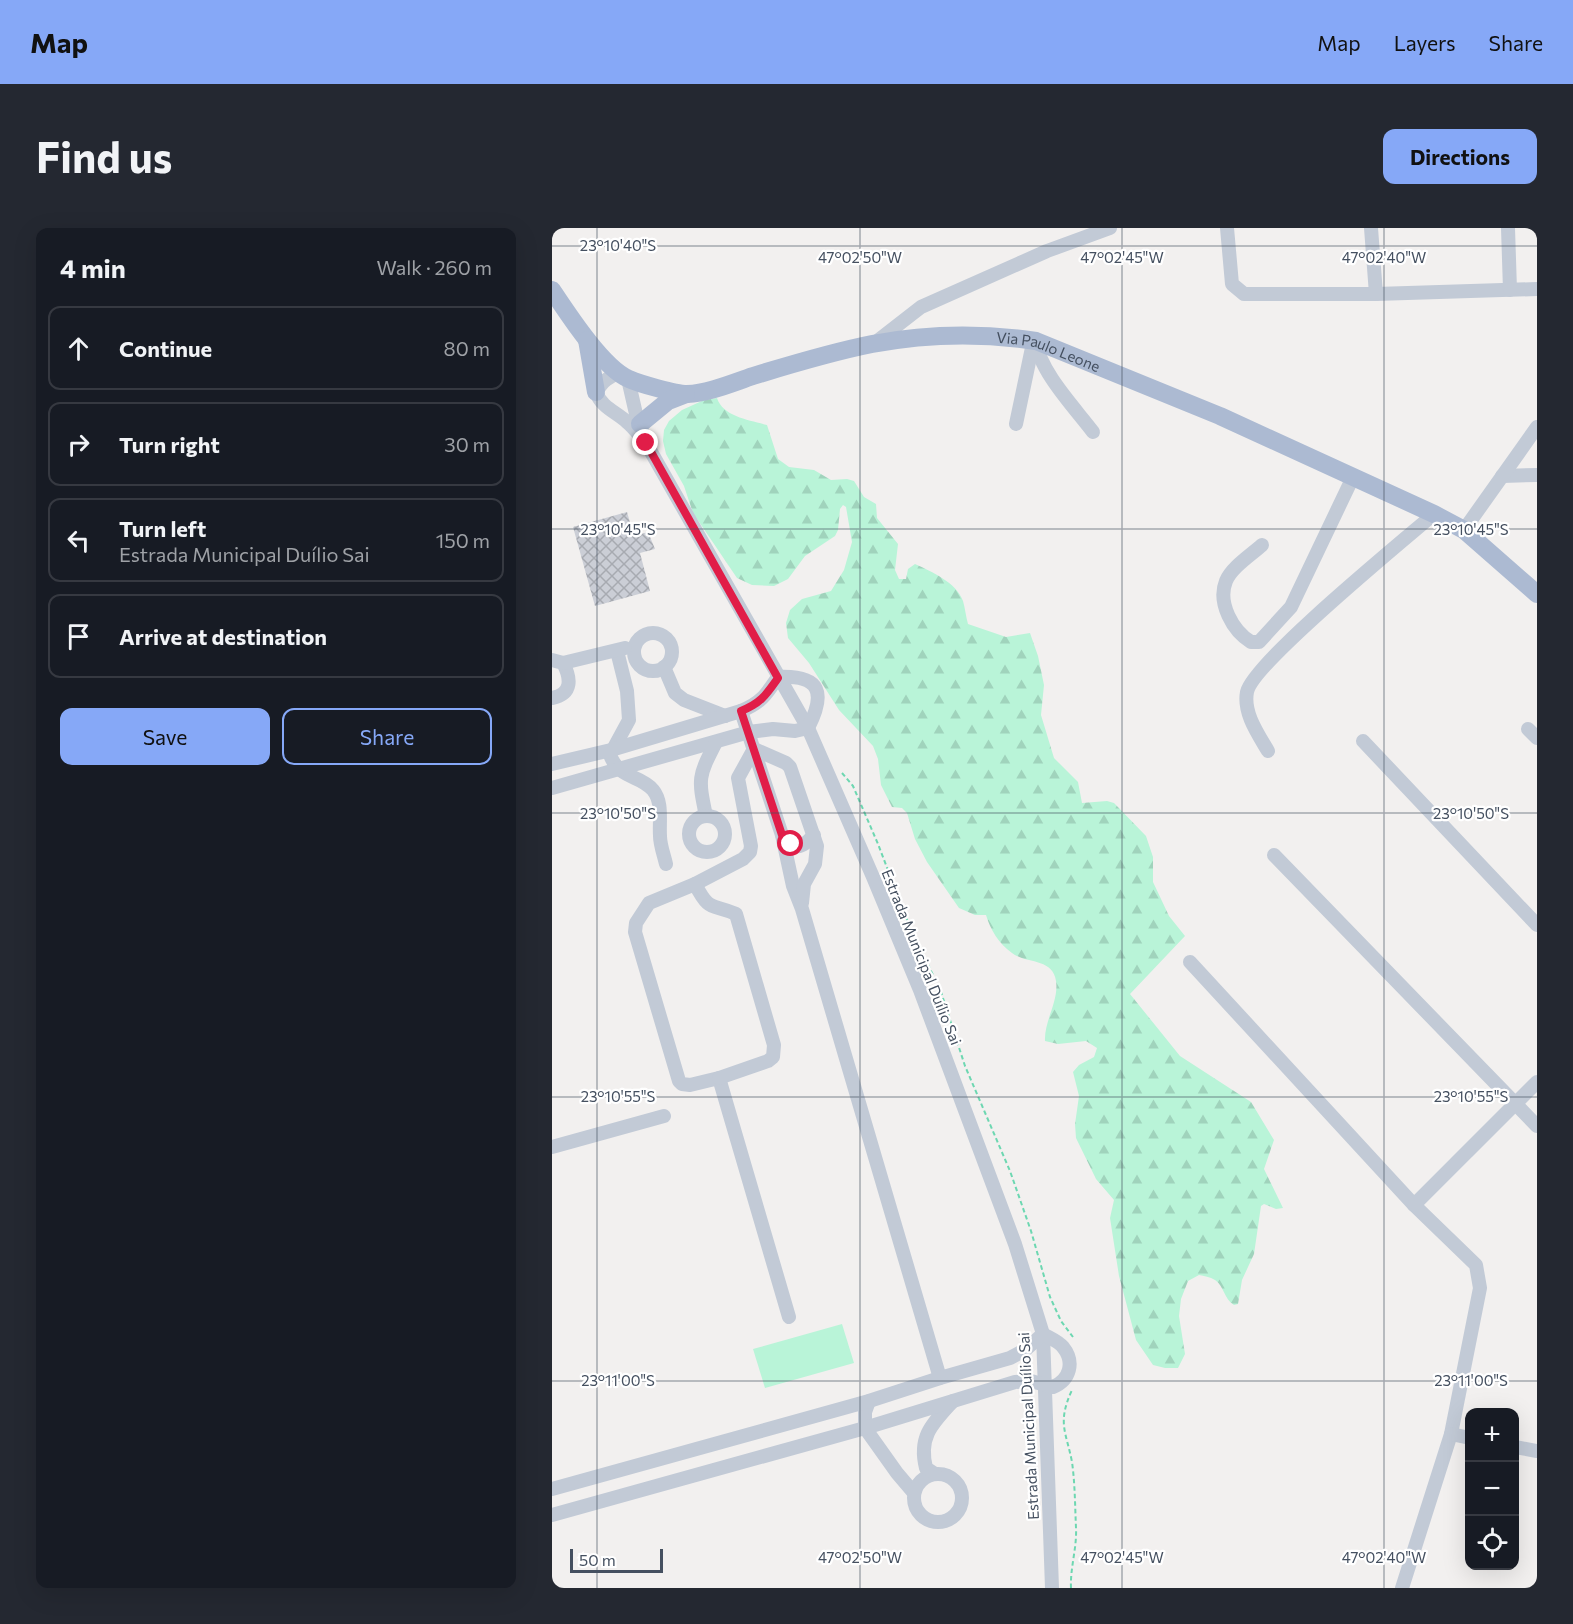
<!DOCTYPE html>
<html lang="en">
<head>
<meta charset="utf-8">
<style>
  :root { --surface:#171b24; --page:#242831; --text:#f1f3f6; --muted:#9ea1a6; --line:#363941; --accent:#86a8f7 }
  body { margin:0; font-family:Commissioner,sans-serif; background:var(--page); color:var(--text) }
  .controls { position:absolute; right:18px; bottom:18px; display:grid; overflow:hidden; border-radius:12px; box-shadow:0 6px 24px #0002 }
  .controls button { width:54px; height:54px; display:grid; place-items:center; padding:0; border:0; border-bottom:2px solid var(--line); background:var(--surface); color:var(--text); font:30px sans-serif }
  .scale { position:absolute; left:18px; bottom:15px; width:93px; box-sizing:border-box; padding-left:6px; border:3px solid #455060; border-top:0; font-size:16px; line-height:21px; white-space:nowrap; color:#455060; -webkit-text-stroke:4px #fff; paint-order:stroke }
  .stop { position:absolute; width:18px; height:18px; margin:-14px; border:4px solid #e11d48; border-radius:50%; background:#fff }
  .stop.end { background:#e11d48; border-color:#fff; box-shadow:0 2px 6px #0008 }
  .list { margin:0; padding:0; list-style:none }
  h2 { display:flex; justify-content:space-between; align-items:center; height:78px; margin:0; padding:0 24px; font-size:26px }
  h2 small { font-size:20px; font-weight:400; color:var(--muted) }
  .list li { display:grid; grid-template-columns:39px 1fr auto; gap:18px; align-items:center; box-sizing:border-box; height:84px; margin:0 12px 12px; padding:0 12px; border:2px solid var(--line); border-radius:12px }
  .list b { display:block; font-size:22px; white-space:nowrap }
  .list p { margin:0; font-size:20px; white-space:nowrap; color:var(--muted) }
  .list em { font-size:20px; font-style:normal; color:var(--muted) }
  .actions { display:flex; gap:12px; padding:18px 24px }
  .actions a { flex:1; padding:14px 0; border:2px solid var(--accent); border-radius:12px; text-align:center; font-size:21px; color:var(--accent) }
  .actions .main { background:var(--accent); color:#111 }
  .icon { flex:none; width:33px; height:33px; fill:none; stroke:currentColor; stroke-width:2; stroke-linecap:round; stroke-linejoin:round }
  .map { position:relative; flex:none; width:985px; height:1360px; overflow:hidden; border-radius:12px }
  header { display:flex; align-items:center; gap:36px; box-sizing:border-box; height:84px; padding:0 30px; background:var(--accent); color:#111 }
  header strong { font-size:28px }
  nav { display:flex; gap:33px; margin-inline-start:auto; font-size:21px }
  .intro { display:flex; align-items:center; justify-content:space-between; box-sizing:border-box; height:144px; padding:0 36px }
  h1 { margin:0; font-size:42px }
  .button { padding:15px 27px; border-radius:12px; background:var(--accent); color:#111; font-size:21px; font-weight:700 }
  main { display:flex; gap:36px; padding:0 36px }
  aside { flex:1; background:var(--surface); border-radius:12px; box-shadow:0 6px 24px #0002 }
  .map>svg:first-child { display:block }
</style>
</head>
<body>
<header>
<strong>Map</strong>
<nav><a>Map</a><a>Layers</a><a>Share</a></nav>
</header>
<div class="intro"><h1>Find us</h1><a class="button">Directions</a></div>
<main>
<aside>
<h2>4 min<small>Walk · 260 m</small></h2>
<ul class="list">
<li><svg class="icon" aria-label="ahead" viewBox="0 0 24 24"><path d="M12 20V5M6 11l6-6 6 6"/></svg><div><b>Continue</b></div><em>80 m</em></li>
<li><svg class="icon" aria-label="right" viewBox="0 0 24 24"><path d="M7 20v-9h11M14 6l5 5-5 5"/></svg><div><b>Turn right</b></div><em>30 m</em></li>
<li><svg class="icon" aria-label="left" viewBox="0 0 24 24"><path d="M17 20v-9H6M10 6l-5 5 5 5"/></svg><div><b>Turn left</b><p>Estrada Municipal Duílio Sai</p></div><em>150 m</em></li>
<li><svg class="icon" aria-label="arrive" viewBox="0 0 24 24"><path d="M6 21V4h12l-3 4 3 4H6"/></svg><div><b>Arrive at destination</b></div></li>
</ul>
<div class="actions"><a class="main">Save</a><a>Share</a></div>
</aside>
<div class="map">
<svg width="985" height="1360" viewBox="0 0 985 1360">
  <defs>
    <pattern id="forest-firs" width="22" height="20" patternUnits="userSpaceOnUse" patternTransform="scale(1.5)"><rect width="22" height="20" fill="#b9f4d8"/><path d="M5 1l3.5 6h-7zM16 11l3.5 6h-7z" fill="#a0d3bc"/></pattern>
    <pattern id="building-cross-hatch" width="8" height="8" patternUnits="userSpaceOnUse" patternTransform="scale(1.5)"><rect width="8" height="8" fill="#cbced6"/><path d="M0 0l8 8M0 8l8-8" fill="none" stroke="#a7aab1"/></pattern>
  </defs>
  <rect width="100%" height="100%" fill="#f2f0ef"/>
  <!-- forest -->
  <path fill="url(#forest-firs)" d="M165,170C171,189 198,192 215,197L226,231L237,239L262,242L279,252L295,251L302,253L312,269L324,276L325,290L346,316L343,342L347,351H354L356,341L363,336C380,344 404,354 411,373C413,380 414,389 416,396L454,409L478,405L486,428L492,457L489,487L502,530L526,554L530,575L555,573L562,575L594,608L601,629V654L617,688L633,708L578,766L628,828L699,874L722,912L712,941L731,980L724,981L712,976L709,978L702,1026L690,1052L686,1076L682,1077C672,1071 672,1058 663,1052C658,1049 652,1048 647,1047L636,1053L629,1071L627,1088L633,1126L626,1140H613L601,1137L584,1112L567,1048L558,990L562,972L544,951L524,910L523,896L527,868L521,844L527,837L542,829L545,820L534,813L506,816L493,813C492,793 507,773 504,753C501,730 474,736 460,725C447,716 438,701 434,687H423L407,680L375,634L363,611L355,585L350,580L340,579L329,557L326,531L321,518L287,482L257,435L236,410L234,395L238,382L250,371L279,363L292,342L300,314L294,279L291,277L288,281L286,302L283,308L253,328L236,351L222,358L200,357L185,350L141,285L132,258L114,226L111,213L112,202L117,193L130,182L152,172Z"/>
  <!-- pitch -->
  <polygon fill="#b9f4d8" points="290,1096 302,1135 213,1160 201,1121"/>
  <!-- building -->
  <polygon fill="url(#building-cross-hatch)" points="75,284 82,308 96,304 103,321 88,325 98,363 43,378 21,299"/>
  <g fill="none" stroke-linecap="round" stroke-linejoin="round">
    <!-- path -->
    <g stroke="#6dd7b1" stroke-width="2" stroke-dasharray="4.5 3" stroke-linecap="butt">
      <polyline points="290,545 301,558 326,616 355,692 389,764 413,838 458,943 479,1003 498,1069 509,1093 521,1109"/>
      <path d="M519,1360C518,1340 525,1320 524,1300C523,1278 523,1255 520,1234C514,1203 505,1195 520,1162"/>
    </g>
    <!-- minor -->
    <g stroke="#c2cad6" stroke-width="14">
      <polyline points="675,0 680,56 692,66 824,66 985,61"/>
      <polyline points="819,0 824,66"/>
      <polyline points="956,0 958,62"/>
      <path d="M484,113C487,143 523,180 541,204"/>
      <polyline points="324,114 369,79 495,23 558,0"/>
      <path d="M67,145C56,149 51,153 44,164C49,179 64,184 75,194C80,198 84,203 89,209"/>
      <polyline points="76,151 84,186 94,215 256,500 321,649 368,762 463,1016 491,1106 500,1360"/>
      <polyline points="464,196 481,115"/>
      <polyline points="950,248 985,247"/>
      <polyline points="912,302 985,199"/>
      <path d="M710,317C699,327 680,339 674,353C665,375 681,403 699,414H707L739,379L801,249"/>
      <circle cx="101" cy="424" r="19"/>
      <path d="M65,423L75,463L77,492L58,527C68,552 87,546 101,562C111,574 107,593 108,608C108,617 112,627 114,636"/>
      <path d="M0,432L11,435C19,450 21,466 0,470"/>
      <polyline points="11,435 73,420"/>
      <polyline points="112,439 123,465 132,472 173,488"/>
      <polyline points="189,483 230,607 241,658 250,681 388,1150"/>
      <polyline points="976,501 985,510"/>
      <polyline points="811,513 985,697"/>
      <polyline points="202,521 186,550 199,618 198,624 191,631 143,656 97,675 84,695 83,704 127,853 130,856 138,857 167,850 237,1089"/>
      <polyline points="202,521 234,535 238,539 265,618 263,636 252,656 250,675"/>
      <path d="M716,523C706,506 691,485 695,464C701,435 852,312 882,286"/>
      <path d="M0,536L59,522L189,483C209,475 214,467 226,449"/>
      <path d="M0,560L197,504L221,501L243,503L256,500C274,465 269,447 226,449"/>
      <path d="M154,588C146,550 146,549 164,514"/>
      <circle cx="155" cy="606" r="18"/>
      <path d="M230,607C244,622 248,622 262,607"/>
      <polyline points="722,627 985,898"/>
      <path d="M143,656C158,685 159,675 184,686L222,817L221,829L216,833L167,850"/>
      <polyline points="638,734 862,977 924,1037 928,1060 899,1206 850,1360"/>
      <polyline points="0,919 112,888"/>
      <polyline points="862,977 985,854"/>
      <polyline points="317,1173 313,1184 313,1200 345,1245 362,1265"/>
      <polyline points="899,1206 918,1210"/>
      <polyline points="963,1219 985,1223"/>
      <circle cx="386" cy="1270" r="24"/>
      <path d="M383,1246L374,1240C366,1208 381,1195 401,1173"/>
      <path d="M0,1261L317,1173L388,1150L458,1130L473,1122L491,1106C498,1110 506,1113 511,1119C523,1134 518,1152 501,1159L479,1153L463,1154L313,1200L0,1287"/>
    </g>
    <!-- major -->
    <g stroke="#acbad2" stroke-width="18">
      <path id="s1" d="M0,62C16,86 51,140 77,151C88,156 124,166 135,166C157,165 180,155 201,148C240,136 280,124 320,116C373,106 431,105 484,113L668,188L882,286L912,302L985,366"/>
      <polyline points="35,112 44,164"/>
      <polyline points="88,196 116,173 134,166"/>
    </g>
  </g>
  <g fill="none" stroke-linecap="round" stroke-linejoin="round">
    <!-- route -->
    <path stroke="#e11d48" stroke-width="8" d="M94,215L226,450C214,467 209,475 189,483L230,607L239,616"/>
  </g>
  <!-- ticks -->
  <path fill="none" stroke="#455060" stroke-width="1.5" stroke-opacity="0.45" d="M45,0V1360M308,0V1360M570,0V1360M832,0V1360M0,18H985M0,301H985M0,585H985M0,869H985M0,1153H985"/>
  <g text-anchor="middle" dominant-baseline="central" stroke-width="4.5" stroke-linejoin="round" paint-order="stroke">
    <!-- street labels -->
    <g font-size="15" fill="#455060" stroke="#fff">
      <text stroke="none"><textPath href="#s1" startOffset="550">Via Paulo Leone</textPath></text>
      <text transform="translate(370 729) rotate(68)">Estrada Municipal Duílio Sai</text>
      <text transform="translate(476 1198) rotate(-93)">Estrada Municipal Duílio Sai</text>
    </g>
  </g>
  <g font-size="15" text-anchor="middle" fill="#455060" stroke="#fff" stroke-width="4.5" stroke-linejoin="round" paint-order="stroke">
    <text x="66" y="23">23°10'40"S</text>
    <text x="308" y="35">47°02'50"W</text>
    <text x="570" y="35">47°02'45"W</text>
    <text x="832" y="35">47°02'40"W</text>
    <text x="66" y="307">23°10'45"S</text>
    <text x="919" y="307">23°10'45"S</text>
    <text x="66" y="591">23°10'50"S</text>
    <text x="919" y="591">23°10'50"S</text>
    <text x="66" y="874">23°10'55"S</text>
    <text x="919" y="874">23°10'55"S</text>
    <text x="66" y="1158">23°11'00"S</text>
    <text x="919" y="1158">23°11'00"S</text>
    <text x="308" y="1335">47°02'50"W</text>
    <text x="570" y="1335">47°02'45"W</text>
    <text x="832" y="1335">47°02'40"W</text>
  </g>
</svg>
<div class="controls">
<button>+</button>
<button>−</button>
<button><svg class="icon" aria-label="locate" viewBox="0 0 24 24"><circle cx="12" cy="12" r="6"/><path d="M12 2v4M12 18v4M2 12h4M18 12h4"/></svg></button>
</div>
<div class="scale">50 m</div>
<div class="stop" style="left:239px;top:616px"></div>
<div class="stop end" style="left:94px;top:215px"></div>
</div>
</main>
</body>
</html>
